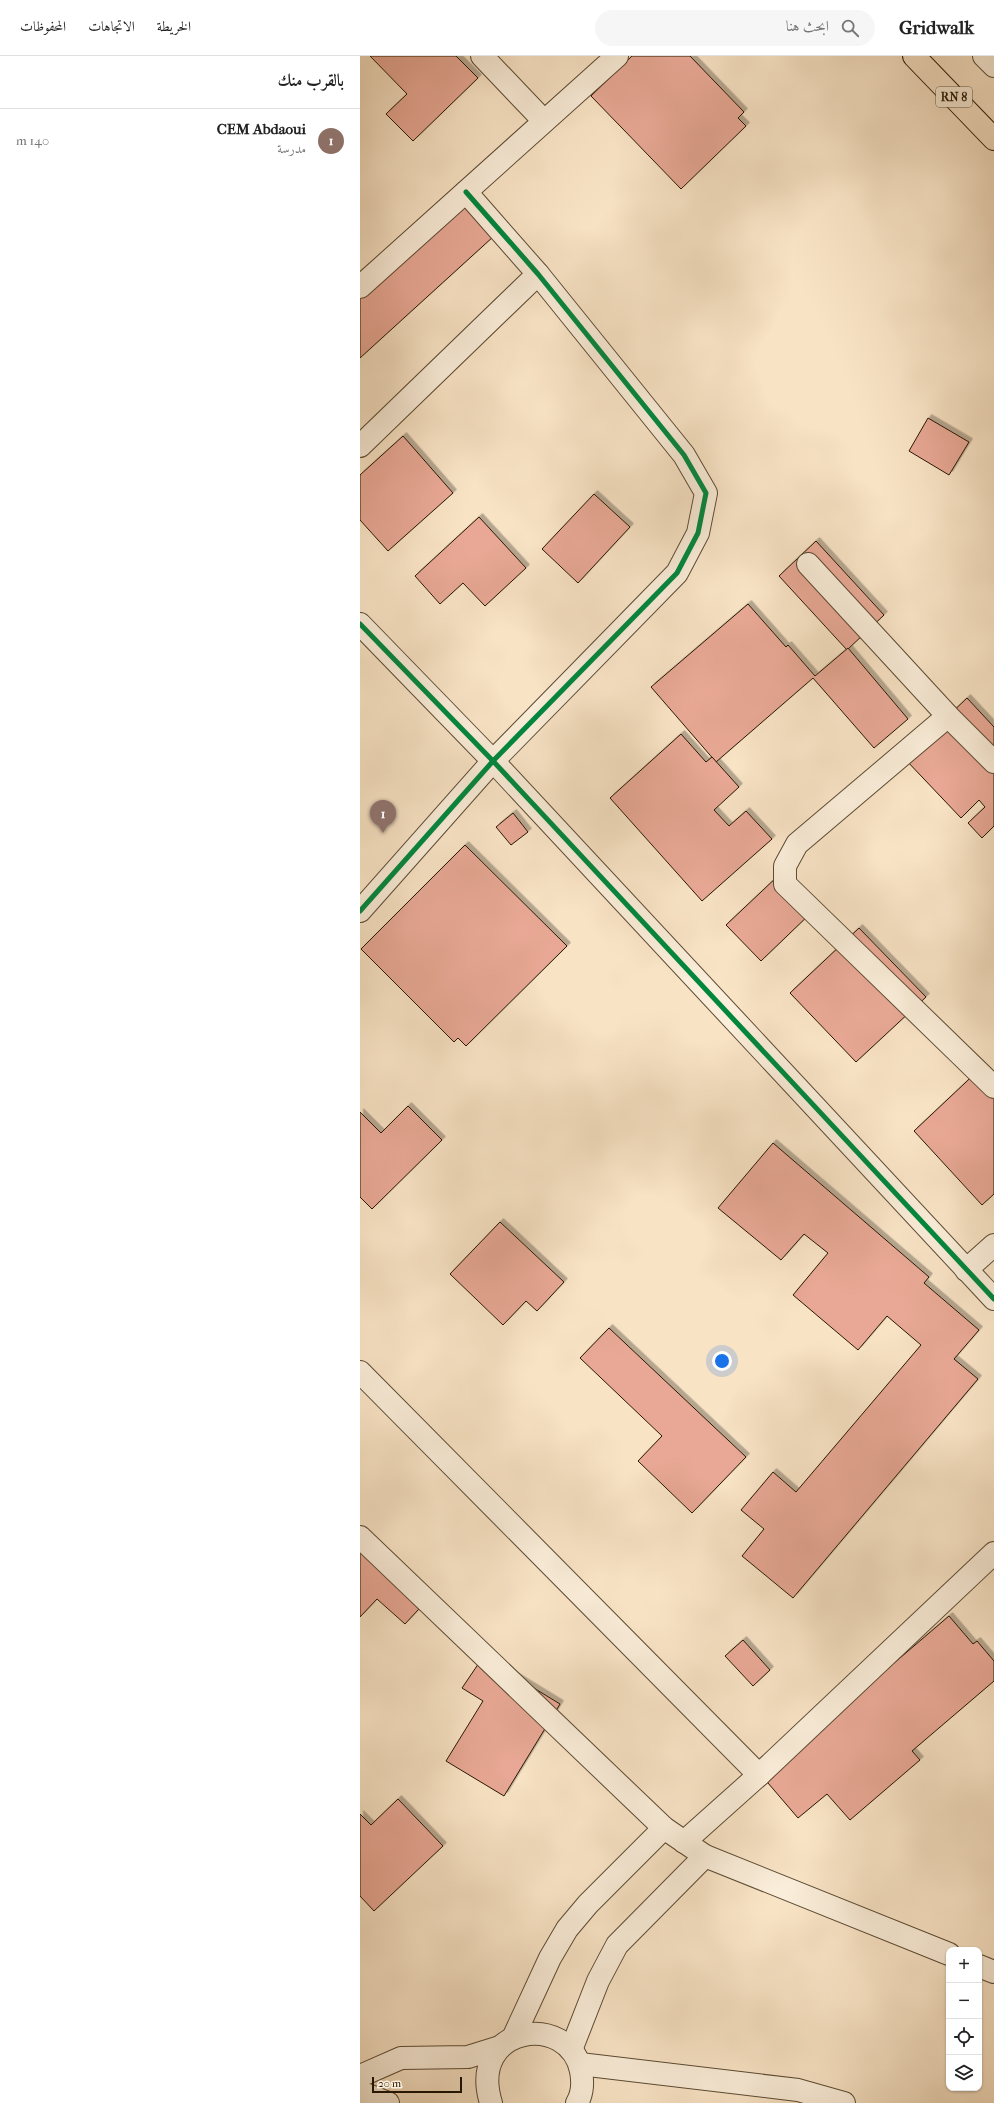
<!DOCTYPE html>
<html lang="ar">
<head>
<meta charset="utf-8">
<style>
  :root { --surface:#fff; --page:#f6f6f6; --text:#222; --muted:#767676; --line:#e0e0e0; --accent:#8f2418 }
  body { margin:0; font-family:"IM FELL French Canon",Amiri,serif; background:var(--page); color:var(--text); direction:rtl }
  .controls { position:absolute; right:12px; bottom:12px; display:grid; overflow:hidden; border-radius:8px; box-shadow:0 1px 3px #0004 }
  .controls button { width:36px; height:36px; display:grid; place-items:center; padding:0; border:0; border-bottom:1px solid var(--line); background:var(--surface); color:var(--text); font:20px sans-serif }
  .scale { position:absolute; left:12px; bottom:10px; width:90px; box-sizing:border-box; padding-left:4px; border:2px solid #281802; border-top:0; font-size:11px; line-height:14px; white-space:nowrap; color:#281802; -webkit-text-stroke:3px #faedd9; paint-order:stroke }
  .you { position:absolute; left:362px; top:1305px; width:14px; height:14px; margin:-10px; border:3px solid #fff; border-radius:50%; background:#1a73e8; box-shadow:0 0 0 6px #1a73e833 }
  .badge { display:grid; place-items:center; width:26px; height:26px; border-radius:50%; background:var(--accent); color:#fff; font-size:13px; font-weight:700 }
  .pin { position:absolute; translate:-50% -33px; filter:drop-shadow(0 1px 2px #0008) }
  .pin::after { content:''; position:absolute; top:21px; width:14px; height:12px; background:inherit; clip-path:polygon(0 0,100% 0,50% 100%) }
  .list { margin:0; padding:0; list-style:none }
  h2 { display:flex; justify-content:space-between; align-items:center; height:52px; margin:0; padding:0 16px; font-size:17px }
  h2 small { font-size:13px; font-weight:400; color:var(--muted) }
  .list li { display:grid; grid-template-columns:26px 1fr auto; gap:12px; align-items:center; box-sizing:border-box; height:64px; padding:0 16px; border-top:1px solid var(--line) }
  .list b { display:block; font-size:15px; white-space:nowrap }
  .list p { margin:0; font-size:13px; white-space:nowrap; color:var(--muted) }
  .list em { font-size:13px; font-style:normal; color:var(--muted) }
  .icon { flex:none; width:22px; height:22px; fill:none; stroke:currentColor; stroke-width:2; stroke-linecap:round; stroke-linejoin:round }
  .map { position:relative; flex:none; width:634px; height:2047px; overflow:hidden; direction:ltr }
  header { display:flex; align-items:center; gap:24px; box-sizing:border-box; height:56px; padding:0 20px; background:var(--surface); border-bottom:1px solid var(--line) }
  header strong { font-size:19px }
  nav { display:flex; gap:22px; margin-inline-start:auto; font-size:14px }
  .search { width:280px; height:36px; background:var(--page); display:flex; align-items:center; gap:10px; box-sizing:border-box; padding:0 14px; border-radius:22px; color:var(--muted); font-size:15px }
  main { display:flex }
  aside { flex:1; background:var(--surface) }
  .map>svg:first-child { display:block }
</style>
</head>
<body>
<header>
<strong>Gridwalk</strong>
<div class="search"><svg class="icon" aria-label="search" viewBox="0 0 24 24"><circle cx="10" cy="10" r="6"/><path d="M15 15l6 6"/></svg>ابحث هنا</div>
<nav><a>الخريطة</a><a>الاتجاهات</a><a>المحفوظات</a></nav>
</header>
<main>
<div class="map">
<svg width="634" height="2047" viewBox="0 0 634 2047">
  <defs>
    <filter id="shadow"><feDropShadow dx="3.5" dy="-3.5" stdDeviation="0" flood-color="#0004"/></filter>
  </defs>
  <rect width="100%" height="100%" fill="#f8e3c5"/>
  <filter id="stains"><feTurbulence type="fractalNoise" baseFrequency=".005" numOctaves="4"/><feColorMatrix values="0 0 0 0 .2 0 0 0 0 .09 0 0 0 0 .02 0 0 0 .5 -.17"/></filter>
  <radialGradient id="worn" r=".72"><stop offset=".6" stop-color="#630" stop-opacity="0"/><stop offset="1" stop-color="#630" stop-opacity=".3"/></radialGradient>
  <!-- building -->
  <g fill="#e8a895" stroke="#281802" filter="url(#shadow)">
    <polygon points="10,0 96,0 118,22 53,85 26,58 47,38"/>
    <polygon points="272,0 330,0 384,56 378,62 386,70 321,133 231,40"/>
    <polygon points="95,137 134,180 0,302 0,223"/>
    <polygon points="568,362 609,386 589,419 549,395"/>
    <polygon points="43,380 93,437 28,495 0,464 0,419"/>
    <polygon points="234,438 270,471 218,527 182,493"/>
    <polygon points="119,461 166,512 125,550 103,527 80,548 55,520"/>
    <polygon points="456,485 524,559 487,594 419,520"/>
    <polygon points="388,548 426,591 428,589 455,620 488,592 548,663 514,692 453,622 356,706 291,631"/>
    <polygon points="607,642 634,671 634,770 622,782 608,767 625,751 619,744 601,762 544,702"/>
    <polygon points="321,678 346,706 352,701 379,731 354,754 369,770 386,755 412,783 342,845 250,742"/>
    <polygon points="153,757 168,776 151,789 136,771"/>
    <polygon points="105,789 207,890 106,990 98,982 94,986 1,893"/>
    <polygon points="419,819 453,855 401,905 366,869"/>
    <polygon points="499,872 566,941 496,1006 430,937"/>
    <polygon points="622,1011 634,1024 634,1138 622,1149 554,1075"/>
    <polygon points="48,1050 82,1084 12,1153 0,1141 0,1056 21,1077"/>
    <polygon points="413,1087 569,1221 564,1227 619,1274 594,1303 618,1323 433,1542 382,1500 404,1473 381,1454 413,1416 436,1436 561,1289 527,1260 498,1294 433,1239 468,1197 444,1178 421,1204 358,1152"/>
    <polygon points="140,1166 204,1226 177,1255 166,1245 143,1269 90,1218"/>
    <polygon points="249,1272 386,1401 332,1457 278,1405 302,1380 220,1302"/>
    <polygon points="0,1484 70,1541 45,1568 17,1543 0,1561"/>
    <polygon points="589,1560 613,1588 617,1585 634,1605 634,1625 552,1695 560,1704 490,1764 467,1738 438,1762 402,1720"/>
    <polygon points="383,1584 410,1614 393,1630 365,1600"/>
    <polygon points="123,1601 200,1648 144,1740 86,1705 123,1645 102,1632"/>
    <polygon points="38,1743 83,1790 14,1855 0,1840 0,1758 11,1769"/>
  </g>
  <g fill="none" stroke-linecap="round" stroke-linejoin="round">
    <defs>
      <g id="minor">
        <polyline points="122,0 184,65"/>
        <polyline points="624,0 634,10"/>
        <polyline points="0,231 257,0"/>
        <polyline points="0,390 178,218"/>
        <polyline points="448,508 588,660 634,706"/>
        <polyline points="0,568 133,705 634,1243"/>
        <polyline points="588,660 437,788 425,810 425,828 634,1031"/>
        <polyline points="0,855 133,705 317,517 338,477 346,437 324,399 178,218 106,136"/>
        <polyline points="606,1214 634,1189"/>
        <polyline points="0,1316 399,1719"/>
        <polyline points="0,1481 304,1772 345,1800 589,1898"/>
        <polyline points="324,1786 399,1719 634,1497"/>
        <polyline points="619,1910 634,1916"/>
        <polyline points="153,1982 190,1902 207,1873 228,1848 304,1772"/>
        <polyline points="211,1994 238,1925 257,1889 345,1800"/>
        <polyline points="220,2008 438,2034 484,2047"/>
        <polyline points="0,2020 41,2002 108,2001 140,1991"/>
        <polyline points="0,2036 28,2047"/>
        <path d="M131,2047C107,1969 209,1955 221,2015C223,2026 223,2037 217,2047"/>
      </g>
      <polyline id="major" points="554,0 634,83"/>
    </defs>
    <!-- minor casing -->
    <use href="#minor" stroke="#5c4b33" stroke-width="24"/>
    <!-- major casing -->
    <use href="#major" stroke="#281802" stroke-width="24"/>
    <!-- minor -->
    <use href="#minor" stroke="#faedd9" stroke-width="22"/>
    <!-- major -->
    <use href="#major" stroke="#f8e3c5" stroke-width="22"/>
    <defs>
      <g id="cycleway">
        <polyline points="0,568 133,705 634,1243"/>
        <polyline points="0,855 133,705 317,517 338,477 346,437 324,399 178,218 106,136"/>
      </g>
    </defs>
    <!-- cycleway casing -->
    <use href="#cycleway" stroke="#faedd9" stroke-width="8"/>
    <!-- cycleway -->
    <use href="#cycleway" stroke="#00873e" stroke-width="5"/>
  </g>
  <g text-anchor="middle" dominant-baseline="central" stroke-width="4" stroke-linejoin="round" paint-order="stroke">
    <!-- shield labels -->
    <rect fill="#faedd9" stroke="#675842" stroke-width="1" x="576" y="31" width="36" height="20" rx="3"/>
    <g font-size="12" font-weight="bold" fill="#281802">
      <text x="594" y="41">RN 8</text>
    </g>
  </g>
  <rect width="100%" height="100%" filter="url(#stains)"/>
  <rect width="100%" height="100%" fill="url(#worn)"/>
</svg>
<div class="controls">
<button>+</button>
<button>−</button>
<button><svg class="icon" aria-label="locate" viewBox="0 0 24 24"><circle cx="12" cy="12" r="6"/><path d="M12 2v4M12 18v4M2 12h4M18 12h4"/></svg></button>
<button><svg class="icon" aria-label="layers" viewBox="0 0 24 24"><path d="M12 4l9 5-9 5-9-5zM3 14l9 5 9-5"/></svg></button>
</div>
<div class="scale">20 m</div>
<div class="you"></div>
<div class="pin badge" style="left:23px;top:777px;background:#8d6e63">1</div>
</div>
<aside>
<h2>بالقرب منك<small></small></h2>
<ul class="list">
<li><span class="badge" style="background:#8d6e63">1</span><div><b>CEM Abdaoui</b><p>مدرسة</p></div><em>140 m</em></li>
</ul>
</aside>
</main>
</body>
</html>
